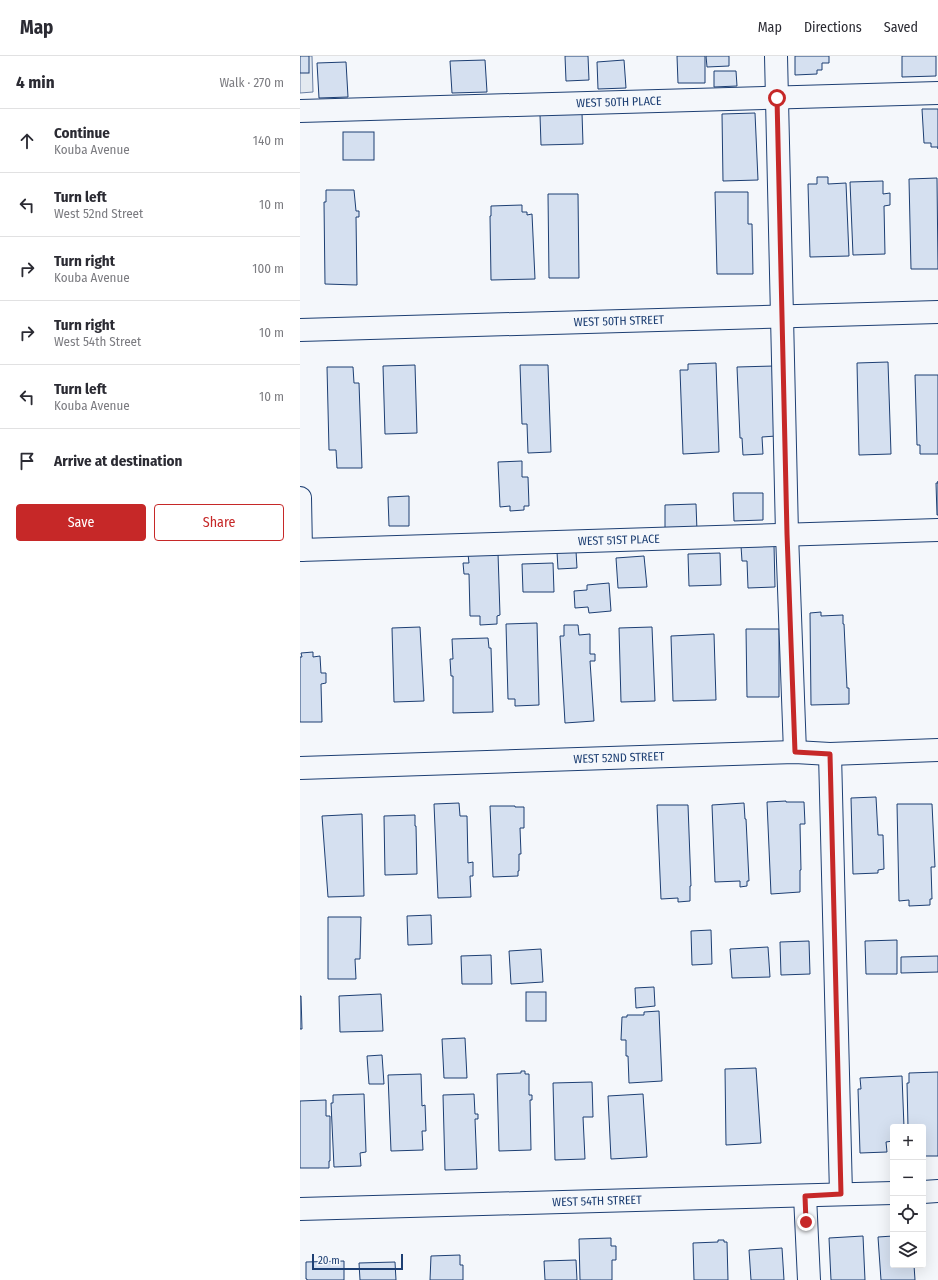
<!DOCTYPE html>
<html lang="en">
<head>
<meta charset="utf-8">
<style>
  :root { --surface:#fff; --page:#f2f2f3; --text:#2b2b33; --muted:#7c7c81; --line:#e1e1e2; --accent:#c62828 }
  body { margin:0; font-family:"Fira Sans Condensed",sans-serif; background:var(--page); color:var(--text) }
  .controls { position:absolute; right:12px; bottom:12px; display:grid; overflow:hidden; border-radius:4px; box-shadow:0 4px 16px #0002 }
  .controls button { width:36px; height:36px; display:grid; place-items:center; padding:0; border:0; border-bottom:1px solid var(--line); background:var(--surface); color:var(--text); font:20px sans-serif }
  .scale { position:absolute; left:12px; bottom:10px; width:91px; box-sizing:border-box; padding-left:4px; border:2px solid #1d3f73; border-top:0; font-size:11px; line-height:14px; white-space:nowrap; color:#1d3f73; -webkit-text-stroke:3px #f4f7fb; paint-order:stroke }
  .stop { position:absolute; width:12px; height:12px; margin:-9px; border:3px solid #c62828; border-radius:50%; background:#fff }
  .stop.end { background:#c62828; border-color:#fff; box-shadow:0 1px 4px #0008 }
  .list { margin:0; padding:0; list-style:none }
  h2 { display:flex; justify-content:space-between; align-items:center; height:52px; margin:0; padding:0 16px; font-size:17px }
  h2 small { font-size:13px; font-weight:400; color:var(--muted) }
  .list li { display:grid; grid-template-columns:26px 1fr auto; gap:12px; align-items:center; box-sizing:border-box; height:64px; padding:0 16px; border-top:1px solid var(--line) }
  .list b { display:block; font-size:15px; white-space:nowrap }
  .list p { margin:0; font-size:13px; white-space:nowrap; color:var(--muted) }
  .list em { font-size:13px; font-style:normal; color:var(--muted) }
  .actions { display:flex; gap:8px; padding:12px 16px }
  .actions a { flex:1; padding:9px 0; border:1px solid var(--accent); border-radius:4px; text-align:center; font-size:14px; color:var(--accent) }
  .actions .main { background:var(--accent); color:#fff }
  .icon { flex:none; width:22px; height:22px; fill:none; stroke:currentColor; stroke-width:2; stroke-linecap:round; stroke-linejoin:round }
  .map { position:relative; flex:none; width:638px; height:1224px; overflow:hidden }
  header { display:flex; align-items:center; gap:24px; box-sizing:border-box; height:56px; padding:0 20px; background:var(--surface); border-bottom:1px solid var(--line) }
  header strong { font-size:19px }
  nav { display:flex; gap:22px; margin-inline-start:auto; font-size:14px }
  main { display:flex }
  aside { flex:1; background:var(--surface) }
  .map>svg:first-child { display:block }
</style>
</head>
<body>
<header>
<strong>Map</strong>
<nav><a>Map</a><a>Directions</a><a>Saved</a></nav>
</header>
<main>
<aside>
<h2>4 min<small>Walk · 270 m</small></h2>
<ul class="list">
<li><svg class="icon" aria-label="ahead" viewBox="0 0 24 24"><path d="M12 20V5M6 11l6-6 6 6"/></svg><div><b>Continue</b><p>Kouba Avenue</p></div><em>140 m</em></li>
<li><svg class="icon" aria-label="left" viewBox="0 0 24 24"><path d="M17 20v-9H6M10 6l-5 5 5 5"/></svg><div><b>Turn left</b><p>West 52nd Street</p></div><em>10 m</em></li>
<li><svg class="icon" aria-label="right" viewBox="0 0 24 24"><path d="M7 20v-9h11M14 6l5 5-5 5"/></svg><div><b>Turn right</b><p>Kouba Avenue</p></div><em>100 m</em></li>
<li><svg class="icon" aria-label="right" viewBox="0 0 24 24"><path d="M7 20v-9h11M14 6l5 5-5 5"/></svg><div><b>Turn right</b><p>West 54th Street</p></div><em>10 m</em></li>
<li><svg class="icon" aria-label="left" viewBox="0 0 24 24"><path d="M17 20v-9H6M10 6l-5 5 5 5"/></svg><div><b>Turn left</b><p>Kouba Avenue</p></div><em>10 m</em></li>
<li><svg class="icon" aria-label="arrive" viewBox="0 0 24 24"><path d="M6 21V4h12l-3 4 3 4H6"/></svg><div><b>Arrive at destination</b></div></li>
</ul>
<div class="actions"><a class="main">Save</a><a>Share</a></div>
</aside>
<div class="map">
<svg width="638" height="1224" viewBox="0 0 638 1224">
  <rect width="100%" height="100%" fill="#f4f7fb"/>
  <!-- green -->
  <polygon fill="#e3e9f0" stroke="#687fa3" points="0,0 12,0 13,36 0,37"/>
  <!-- building -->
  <g fill="#d5e0f0" stroke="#1d3f73">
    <rect x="0" y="0" width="9" height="17"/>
    <polygon points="265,0 288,0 289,24 266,25"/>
    <polygon points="377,0 405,0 405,27 378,27"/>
    <polygon points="406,0 429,0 429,10 407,11"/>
    <polygon points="495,0 529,0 529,7 522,7 522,14 517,14 517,18 495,19"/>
    <polygon points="602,0 636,0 636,20 602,21"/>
    <polygon points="185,4 187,36 152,37 150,5"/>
    <polygon points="324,4 326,32 298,33 297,6"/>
    <polygon points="46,6 48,41 19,42 17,7"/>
    <polygon points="414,15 436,15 437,30 414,31"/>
    <polygon points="622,53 638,53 638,93 638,91 631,91 631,87 624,87"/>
    <polygon points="282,57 283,88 241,89 240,59"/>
    <polygon points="455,57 458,124 423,125 422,58"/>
    <rect x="43" y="76" width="31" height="28"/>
    <polygon points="517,121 528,121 528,128 546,127 549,200 510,201 508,128 517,128"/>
    <polygon points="637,122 638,213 611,213 609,123"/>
    <polygon points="583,125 583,138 590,137 590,149 584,150 585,198 553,199 550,126"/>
    <polygon points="26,134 54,134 56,155 59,155 59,161 56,161 57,229 25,228 24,146 26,146"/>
    <polygon points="415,136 448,136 448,168 452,168 453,218 417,218"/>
    <polygon points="248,138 278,138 279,222 249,222"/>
    <polygon points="222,149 222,156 227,156 227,159 232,158 235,223 191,224 190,160 191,160 191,150"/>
    <polygon points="588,306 591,398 559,399 557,307"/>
    <polygon points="416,307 419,396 383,398 380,314 388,314 388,308"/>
    <polygon points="115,309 117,377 85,378 83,310"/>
    <polygon points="220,309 248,309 251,396 228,397 227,368 222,368"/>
    <polygon points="474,310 476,380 462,381 463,398 443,399 442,382 440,382 437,311"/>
    <polygon points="27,311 53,311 54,327 59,327 62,412 37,412 36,394 29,394"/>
    <polygon points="615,319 638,319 638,398 620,398 620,389 617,389"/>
    <polygon points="222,405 222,421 228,421 229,450 224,450 224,454 210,455 210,450 200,451 198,406"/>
    <polygon points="638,425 638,459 637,459 636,427 638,427"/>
    <polygon points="433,437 463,437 463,464 434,465"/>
    <polygon points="109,440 109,470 89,470 88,441"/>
    <polygon points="396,448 397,475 365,476 365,449"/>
    <polygon points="474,489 475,531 448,532 447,505 442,505 441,490"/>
    <polygon points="276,495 277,512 258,513 257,496"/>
    <polygon points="198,497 200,559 197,560 197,568 180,569 180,560 170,560 169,518 164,518 163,507 169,507 168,498"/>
    <polygon points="420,497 421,529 389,530 388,498"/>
    <polygon points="344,500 347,531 318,532 316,502"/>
    <polygon points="253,507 254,536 223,536 222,508"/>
    <polygon points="309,527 311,555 289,557 288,551 275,552 274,535 287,534 287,529"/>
    <polygon points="521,556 521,560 543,559 543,568 544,568 547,632 549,632 549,648 511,649 510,557"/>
    <polygon points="237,567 239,649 215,650 215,643 208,643 206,568"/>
    <polygon points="264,569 278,569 279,579 290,578 290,598 295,598 295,605 290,605 294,665 265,667 260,580 264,580"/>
    <polygon points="120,571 124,645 94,646 92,572"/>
    <polygon points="352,571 355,645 321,646 319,572"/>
    <polygon points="446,573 479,573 479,641 447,641"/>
    <polygon points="414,578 416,644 373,645 371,580"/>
    <polygon points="188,582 189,592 191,592 193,656 153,657 153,620 151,620 150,603 153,603 152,583"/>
    <polygon points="13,596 13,601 20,600 21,617 26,617 26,627 21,628 22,666 0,666 0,601 2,601 1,597"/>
    <polygon points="576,741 578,779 583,779 584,813 578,814 578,817 553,818 551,742"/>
    <polygon points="486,745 486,746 504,746 505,768 500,768 501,814 500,814 500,836 471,838 467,746"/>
    <polygon points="159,747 160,760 167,760 168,807 173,806 173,820 170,820 171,841 138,842 134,748"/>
    <polygon points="444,747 445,763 446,763 449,825 447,825 447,830 440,831 440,825 415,826 412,749"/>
    <polygon points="597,748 632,748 635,811 631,811 632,843 630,843 630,849 609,850 609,844 599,845"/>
    <polygon points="357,749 388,749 391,830 390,830 390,845 378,846 378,842 361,843"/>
    <polygon points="190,750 215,750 215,751 224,751 224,772 220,772 221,798 219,798 219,815 218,815 218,820 193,821"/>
    <polygon points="62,758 64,840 28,841 22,760"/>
    <polygon points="115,759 115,770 116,770 117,818 85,819 84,760"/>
    <polygon points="131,859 132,888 108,889 107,860"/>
    <polygon points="28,861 61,861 60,903 55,903 56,923 28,923"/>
    <polygon points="411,874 412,908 392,909 391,875"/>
    <polygon points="597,884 597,918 566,918 565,885"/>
    <polygon points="509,885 510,918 481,919 480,886"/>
    <polygon points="468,891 470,921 432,922 430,893"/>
    <polygon points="241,893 243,926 211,928 209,895"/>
    <polygon points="191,899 192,928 162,928 161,900"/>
    <polygon points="638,900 638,916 601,917 601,901"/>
    <polygon points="354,931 355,950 336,952 335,932"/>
    <rect x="226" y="936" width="20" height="29"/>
    <polygon points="81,938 83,975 40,976 39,940"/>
    <polygon points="0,940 1,940 2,973 0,973"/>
    <polygon points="359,955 362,1025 329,1027 328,1000 326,1000 326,984 321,984 322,961 327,961 327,959 344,959 344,956"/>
    <polygon points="165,982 167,1022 144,1022 142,983"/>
    <polygon points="82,999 84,1028 69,1028 67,1000"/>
    <polygon points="456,1012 461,1087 426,1089 425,1013"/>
    <polygon points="221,1015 225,1015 225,1018 229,1018 229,1039 232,1039 232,1044 230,1044 231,1094 199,1095 197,1018 221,1017"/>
    <polygon points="638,1016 638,1100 623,1100 623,1071 608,1071 607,1027 609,1027 609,1017"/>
    <polygon points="121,1018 122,1050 125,1049 126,1075 122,1075 123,1094 91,1095 88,1019"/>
    <polygon points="602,1020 604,1071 593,1071 593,1085 586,1086 587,1096 560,1097 558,1033 561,1033 560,1022"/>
    <polygon points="292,1026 293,1061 283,1061 285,1103 255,1104 253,1027"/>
    <polygon points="64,1038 66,1096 60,1097 61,1110 34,1111 31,1047 33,1047 33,1039"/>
    <polygon points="174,1038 175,1058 178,1058 178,1063 175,1063 177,1113 145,1114 143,1039"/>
    <polygon points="343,1038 347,1101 311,1103 308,1040"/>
    <polygon points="26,1044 26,1060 30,1060 30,1105 29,1105 29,1112 0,1112 0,1045"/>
    <polygon points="563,1180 565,1224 531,1224 529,1182"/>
    <polygon points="593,1180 593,1209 614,1209 615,1224 581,1224 578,1181"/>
    <polygon points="311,1182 311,1190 316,1190 316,1204 312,1204 312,1224 280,1224 279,1183"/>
    <polygon points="418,1184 424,1184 424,1186 427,1186 428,1224 394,1224 393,1187 418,1186"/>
    <polygon points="482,1192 484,1224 451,1224 449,1194"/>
    <polygon points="160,1199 160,1209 163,1209 163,1224 130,1224 131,1200"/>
    <polygon points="276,1204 277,1224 245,1224 244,1205"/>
    <polygon points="44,1205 44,1224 7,1224 7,1223 6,1223 6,1206"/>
    <polygon points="95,1206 96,1224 60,1224 59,1207"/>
  </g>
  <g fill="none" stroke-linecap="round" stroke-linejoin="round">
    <defs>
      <g id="minor">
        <polyline points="476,0 487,478 495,696"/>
        <path id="s1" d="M0,55L638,37"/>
        <path id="s2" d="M0,274L638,256"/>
        <polyline points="0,442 1,494"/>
        <path id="s3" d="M0,494L638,474"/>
        <polyline points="530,698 541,1138"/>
        <path id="s4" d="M0,712L495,696L530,698L638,694"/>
        <polyline points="623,1136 638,1135"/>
        <polyline points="505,1140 509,1224"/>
        <path id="s5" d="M0,1153L593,1137"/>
      </g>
    </defs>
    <!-- minor casing -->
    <use href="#minor" stroke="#1d3f73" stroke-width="24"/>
    <!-- minor -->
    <use href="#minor" stroke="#f4f7fb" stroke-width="22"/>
  </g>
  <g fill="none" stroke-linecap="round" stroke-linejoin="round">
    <!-- route -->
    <polyline stroke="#c62828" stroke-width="5" points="477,42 487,478 495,696 530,698 541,1138 505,1140 506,1166"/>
  </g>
  <g text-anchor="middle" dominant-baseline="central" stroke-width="3" stroke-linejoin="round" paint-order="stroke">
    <!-- street labels -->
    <g font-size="12" fill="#1d3f73" stroke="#f4f7fb">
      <text stroke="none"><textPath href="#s1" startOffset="319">WEST 50TH PLACE</textPath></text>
      <text stroke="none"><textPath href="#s2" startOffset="319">WEST 50TH STREET</textPath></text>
      <text stroke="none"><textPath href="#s3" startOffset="319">WEST 51ST PLACE</textPath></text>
      <text stroke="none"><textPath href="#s4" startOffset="319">WEST 52ND STREET</textPath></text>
      <text stroke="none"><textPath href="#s5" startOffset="297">WEST 54TH STREET</textPath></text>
    </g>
  </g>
</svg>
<div class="controls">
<button>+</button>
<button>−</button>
<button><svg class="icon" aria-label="locate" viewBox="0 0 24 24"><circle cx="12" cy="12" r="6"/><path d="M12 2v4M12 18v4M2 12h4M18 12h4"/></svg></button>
<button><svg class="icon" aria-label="layers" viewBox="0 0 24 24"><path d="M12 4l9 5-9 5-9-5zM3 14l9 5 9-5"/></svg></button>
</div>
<div class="scale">20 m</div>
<div class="stop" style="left:477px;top:42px"></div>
<div class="stop end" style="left:506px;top:1166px"></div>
</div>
</main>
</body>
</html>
